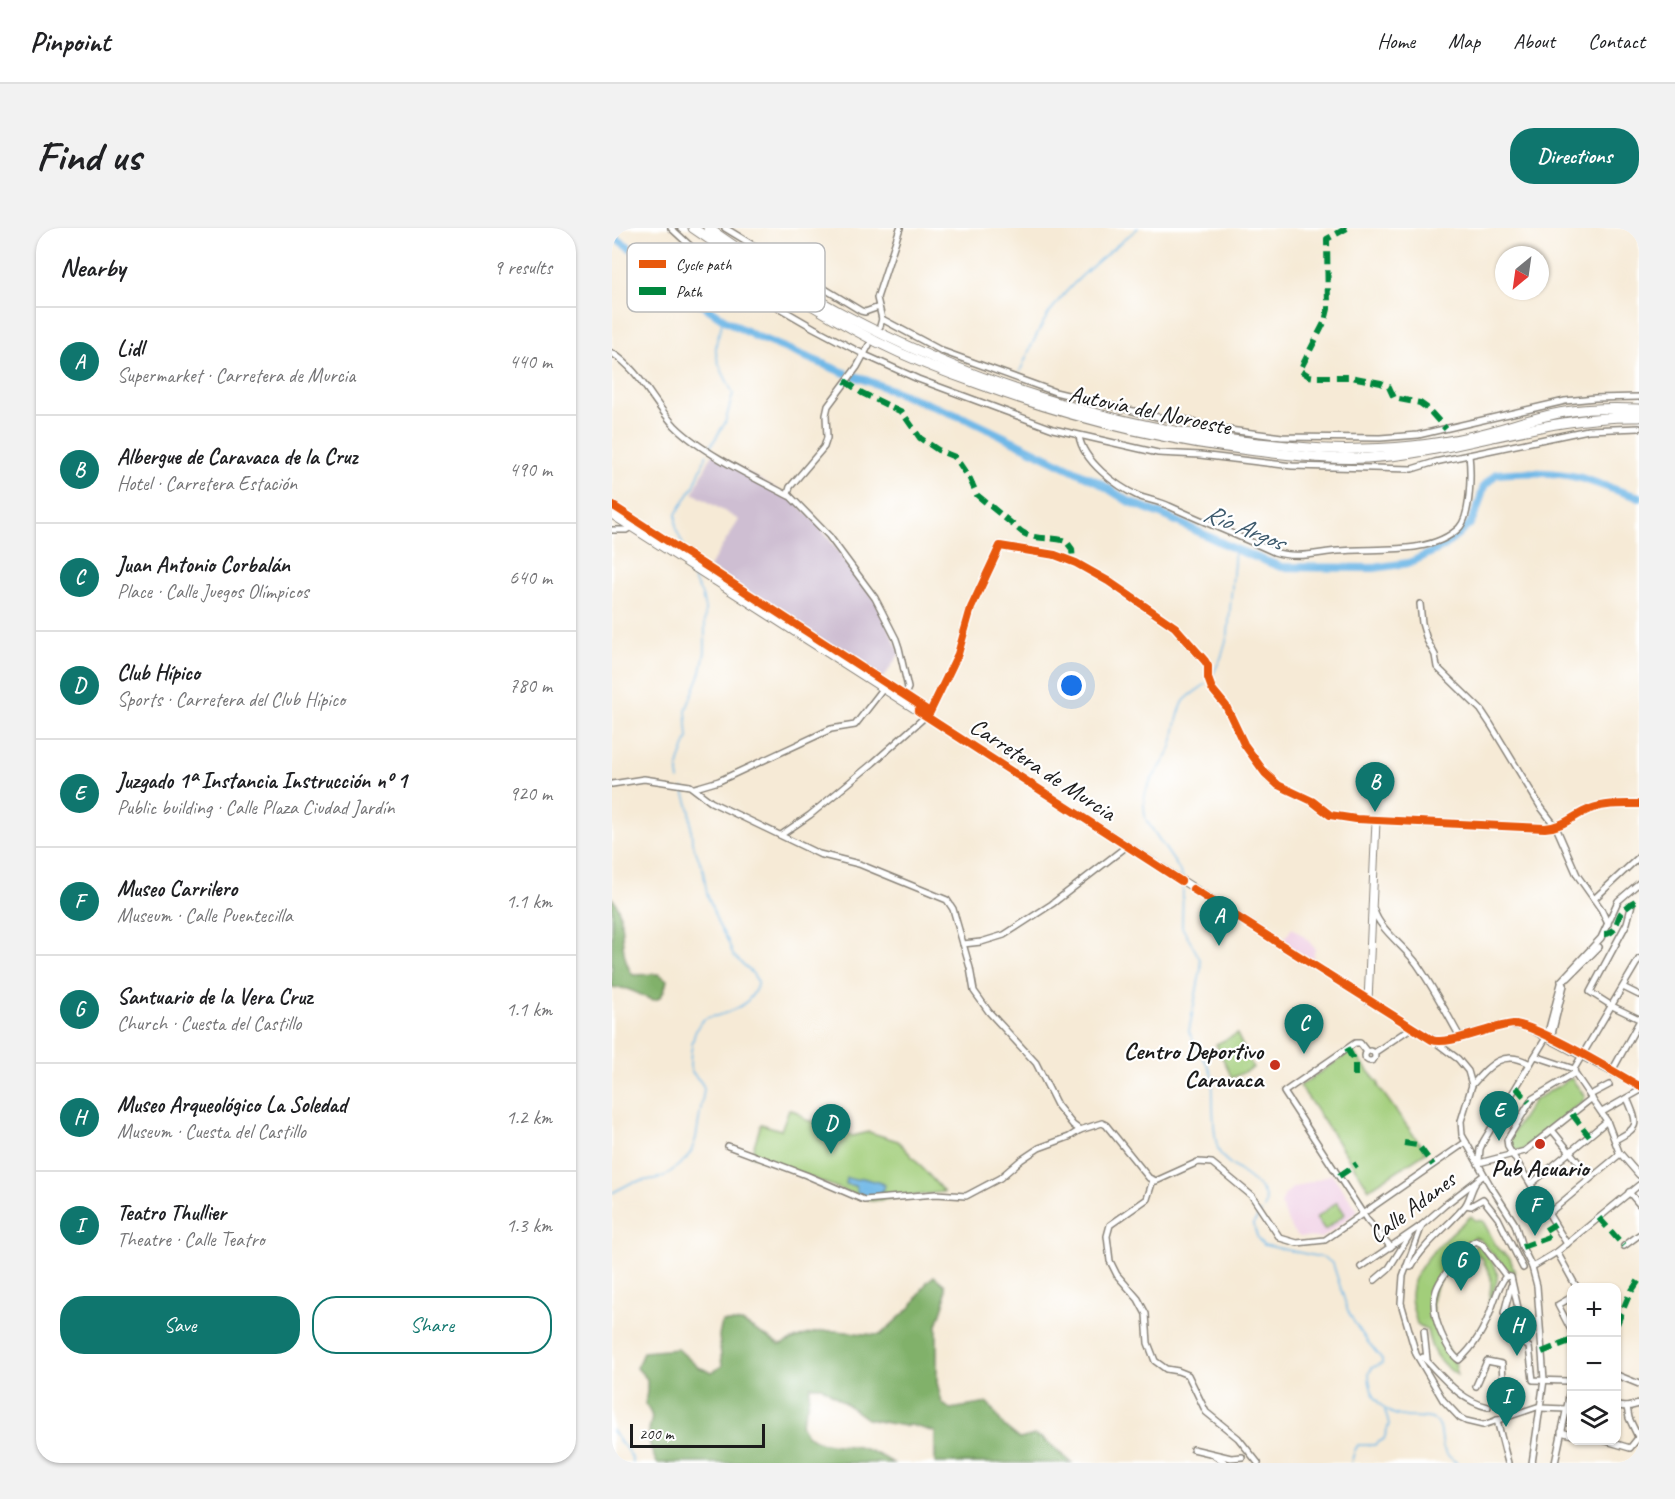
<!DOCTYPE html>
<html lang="en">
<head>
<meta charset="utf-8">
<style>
  :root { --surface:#fff; --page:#f2f2f2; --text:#202124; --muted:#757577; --line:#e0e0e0; --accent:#0f766e }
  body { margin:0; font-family:Caveat,sans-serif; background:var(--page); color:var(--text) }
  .controls { position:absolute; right:18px; bottom:18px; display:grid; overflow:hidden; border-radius:12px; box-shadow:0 2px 4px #0004 }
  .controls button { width:54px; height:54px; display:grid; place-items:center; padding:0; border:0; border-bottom:2px solid var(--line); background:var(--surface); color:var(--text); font:30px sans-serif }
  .compass { position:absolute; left:883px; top:18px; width:54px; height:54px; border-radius:50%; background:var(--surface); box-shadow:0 2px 4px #0004; rotate:209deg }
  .scale { position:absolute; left:18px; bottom:15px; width:135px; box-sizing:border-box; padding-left:6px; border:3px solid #1c1c1c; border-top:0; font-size:16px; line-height:21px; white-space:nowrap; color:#1c1c1c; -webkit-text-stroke:4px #fff; paint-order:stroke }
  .you { position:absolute; left:460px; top:458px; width:21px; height:21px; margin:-15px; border:4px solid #fff; border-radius:50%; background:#1a73e8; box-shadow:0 0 0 9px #1a73e833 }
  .badge { display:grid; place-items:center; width:39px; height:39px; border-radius:50%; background:var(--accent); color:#fff; font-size:20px; font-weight:700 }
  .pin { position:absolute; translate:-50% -50px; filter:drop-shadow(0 2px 3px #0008) }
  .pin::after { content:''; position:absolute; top:32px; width:21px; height:18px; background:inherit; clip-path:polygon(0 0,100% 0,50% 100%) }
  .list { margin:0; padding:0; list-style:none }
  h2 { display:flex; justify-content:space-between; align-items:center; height:78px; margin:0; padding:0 24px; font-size:26px }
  h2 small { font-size:20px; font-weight:400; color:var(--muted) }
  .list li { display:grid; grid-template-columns:39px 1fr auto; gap:18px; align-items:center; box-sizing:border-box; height:108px; padding:0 24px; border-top:2px solid var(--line) }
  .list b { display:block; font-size:22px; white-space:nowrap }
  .list p { margin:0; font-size:20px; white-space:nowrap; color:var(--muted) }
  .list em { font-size:20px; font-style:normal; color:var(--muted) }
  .actions { display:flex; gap:12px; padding:18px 24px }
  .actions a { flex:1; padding:14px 0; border:2px solid var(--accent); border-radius:24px; text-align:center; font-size:21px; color:var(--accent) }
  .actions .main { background:var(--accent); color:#fff }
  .icon { flex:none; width:33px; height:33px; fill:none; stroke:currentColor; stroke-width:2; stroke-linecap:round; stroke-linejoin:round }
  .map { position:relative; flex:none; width:1027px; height:1235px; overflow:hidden; border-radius:24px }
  header { display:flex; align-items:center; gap:36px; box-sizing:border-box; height:84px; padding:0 30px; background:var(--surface); border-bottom:2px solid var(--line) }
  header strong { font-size:28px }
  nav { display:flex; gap:33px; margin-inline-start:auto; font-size:21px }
  .intro { display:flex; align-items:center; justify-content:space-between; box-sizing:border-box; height:144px; padding:0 36px }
  h1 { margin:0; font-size:42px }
  .button { padding:15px 27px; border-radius:24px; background:var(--accent); color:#fff; font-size:21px; font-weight:700 }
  main { display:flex; gap:36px; padding:0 36px }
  aside { flex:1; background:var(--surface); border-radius:24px; box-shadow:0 2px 4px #0004 }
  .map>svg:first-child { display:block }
</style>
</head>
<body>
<header>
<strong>Pinpoint</strong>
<nav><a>Home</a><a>Map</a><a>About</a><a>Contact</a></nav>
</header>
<div class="intro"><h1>Find us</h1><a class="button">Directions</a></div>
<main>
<aside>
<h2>Nearby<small>9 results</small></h2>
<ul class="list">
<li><span class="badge">A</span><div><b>Lidl</b><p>Supermarket · Carretera de Murcia</p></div><em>440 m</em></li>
<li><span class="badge">B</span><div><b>Albergue de Caravaca de la Cruz</b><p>Hotel · Carretera Estación</p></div><em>490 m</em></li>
<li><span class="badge">C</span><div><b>Juan Antonio Corbalán</b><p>Place · Calle Juegos Olímpicos</p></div><em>640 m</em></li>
<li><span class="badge">D</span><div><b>Club Hípico</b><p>Sports · Carretera del Club Hípico</p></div><em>780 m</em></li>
<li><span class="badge">E</span><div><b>Juzgado 1ª Instancia Instrucción nº 1</b><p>Public building · Calle Plaza Ciudad Jardín</p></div><em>920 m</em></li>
<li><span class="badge">F</span><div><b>Museo Carrilero</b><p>Museum · Calle Puentecilla</p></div><em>1.1 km</em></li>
<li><span class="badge">G</span><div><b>Santuario de la Vera Cruz</b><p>Church · Cuesta del Castillo</p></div><em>1.1 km</em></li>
<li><span class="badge">H</span><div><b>Museo Arqueológico La Soledad</b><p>Museum · Cuesta del Castillo</p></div><em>1.2 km</em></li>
<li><span class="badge">I</span><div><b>Teatro Thullier</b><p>Theatre · Calle Teatro</p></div><em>1.3 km</em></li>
</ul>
<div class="actions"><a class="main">Save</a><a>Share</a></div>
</aside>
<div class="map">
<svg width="1027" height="1235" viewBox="0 0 1027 1235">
  <rect width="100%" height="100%" fill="#fff"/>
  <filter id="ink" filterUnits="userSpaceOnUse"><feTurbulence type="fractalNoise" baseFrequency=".0167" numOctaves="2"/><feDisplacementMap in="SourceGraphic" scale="12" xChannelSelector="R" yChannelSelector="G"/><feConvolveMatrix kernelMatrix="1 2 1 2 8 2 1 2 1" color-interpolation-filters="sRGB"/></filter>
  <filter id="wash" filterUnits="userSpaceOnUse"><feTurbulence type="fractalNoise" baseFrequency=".008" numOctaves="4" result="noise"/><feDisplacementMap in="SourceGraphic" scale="24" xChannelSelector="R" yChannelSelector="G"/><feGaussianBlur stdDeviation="1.35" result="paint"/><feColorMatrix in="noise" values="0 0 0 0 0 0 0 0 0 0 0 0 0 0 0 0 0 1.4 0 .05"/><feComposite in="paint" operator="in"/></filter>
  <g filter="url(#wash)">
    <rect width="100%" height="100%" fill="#f6ead6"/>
    <!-- built -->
    <g fill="#f0d0e5">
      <polygon points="680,700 694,710 703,721 700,733 670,715"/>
      <polygon points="720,946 746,983 710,1010 688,1009 680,1002 669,977 672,968 679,961"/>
    </g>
    <!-- industrial -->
    <polygon fill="#cebed2" points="101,225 177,268 203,293 263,370 288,425 270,452 97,339 127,292 81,265"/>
    <!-- green -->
    <g fill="#a2ce7a" stroke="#5f754b" stroke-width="1.5">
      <polygon points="625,806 641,840 620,850 604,816"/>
      <polygon points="740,823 767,856 766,858 814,924 757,961 688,858"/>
      <path d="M959,850L973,868L972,872L910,923C901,922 899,920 897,911L921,873Z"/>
      <polygon points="177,881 185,884 194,892 222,898 240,908 257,904 286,913 332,964 260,973 139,927 149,896 169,902"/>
      <polygon points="725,974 733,986 713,1002 704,990"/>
      <path d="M859,988L863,992L871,993L886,1021L898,1030L903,1045L900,1047L867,1011L862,1009C832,1046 804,1063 831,1113C838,1125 845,1132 845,1147C826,1134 819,1124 815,1102L805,1096C803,1087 799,1077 799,1068C799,1038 838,1006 859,988Z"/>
      <path d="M867,1016C892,1048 888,1043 876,1081C876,1070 880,1061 879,1050C878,1043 872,1038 871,1031L863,1025L862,1018Z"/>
    </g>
    <!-- forest -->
    <g fill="#81b16a" stroke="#4e6643" stroke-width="1.5">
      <path d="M0,670C16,687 4,725 21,747L47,746L55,752C48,786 35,767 15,761C10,760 5,760 0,759Z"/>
      <path d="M322,1048L333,1057V1073L325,1097V1154L330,1175L338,1181L376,1175L392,1198L408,1211L422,1207L432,1211L460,1235H323V1204L299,1197L292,1198L255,1191L209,1158H198L196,1175L189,1196C198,1221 225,1215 246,1219C259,1222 270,1228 281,1235H45C40,1225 37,1218 37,1207C36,1190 46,1194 33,1176L35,1163V1151L25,1140L31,1124L66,1121L86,1139L100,1144L110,1138L107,1108L110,1094H130L168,1117C185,1110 205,1101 224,1103C239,1104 253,1107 268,1107L300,1078L315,1054Z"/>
    </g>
    <!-- water -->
    <path fill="#6fb8e7" stroke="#466a82" stroke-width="1.5" d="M235,950L243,952L251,950C259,953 266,953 273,957C269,971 257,971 246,965L243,958L234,956Z"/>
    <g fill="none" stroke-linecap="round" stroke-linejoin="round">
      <!-- stream -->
      <g stroke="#6fb8e7" stroke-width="1.5">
        <path d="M408,143C417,124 425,102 438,84C461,51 495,26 526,0"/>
        <path d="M98,219L113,195L121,166C115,151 103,135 104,119C104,108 111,101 110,90"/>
        <polyline points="72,319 64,301 64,286 82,258 95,226"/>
        <polyline points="72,327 73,329"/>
        <polyline points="599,450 609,430 616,406 623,321"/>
        <polyline points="67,552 66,546 67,534 76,510 74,482 89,444 93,424 93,381 90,367 75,339"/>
        <path d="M571,650L565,638L534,592C525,553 549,548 559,519C564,504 564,486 572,473C578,466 587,461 594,456"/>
        <path d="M571,655L570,699L588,731L589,740L577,803C582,819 595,831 600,847C602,867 599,912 609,927C620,943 663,957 652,981"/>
        <path d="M0,965L19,955L52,949L73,932L79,924L84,910L92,861C91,851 78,848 78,837C78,825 81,800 91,792C95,789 99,789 104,788C123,783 141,775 146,754L141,746L121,727L116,713L106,696L95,666L91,641L80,614L78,583L71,560"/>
        <path d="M649,984L641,996L646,1011L652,1017L713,1030L721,1036L736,1083L742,1094L755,1113L770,1131V1135L760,1140L757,1145C757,1169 771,1187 795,1189C803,1190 815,1188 822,1192C832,1198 828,1213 832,1222C835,1228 840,1231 845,1235"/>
        <path d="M0,1202C5,1214 20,1222 21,1235"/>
        <polyline points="739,1235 743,1222 746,1217 762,1217 772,1211 777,1196 773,1183"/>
      </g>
      <!-- river -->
      <g stroke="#6fb8e7" stroke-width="8">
        <polyline points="0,8 51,41 83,72 113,92 143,108 233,145"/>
        <path d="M243,148L357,192L486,254L516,273L551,287L623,321L669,339L761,340L797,335L831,319L857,297L865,282L872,258L884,246C913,244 941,243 969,250C988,256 1007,264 1027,269"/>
      </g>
    </g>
  </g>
  <g filter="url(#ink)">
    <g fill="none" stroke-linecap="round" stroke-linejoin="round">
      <defs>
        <g id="street">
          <polyline points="59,0 100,38 145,67 202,100 255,128 306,151 441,201 546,225 588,227 680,238 800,241 823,234 976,202 1027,200"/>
          <polyline points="113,0 249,83 253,84 267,79"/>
          <polyline points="70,20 89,30"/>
          <polyline points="270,91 330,123 443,164 550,190 572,191 602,200 670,209 768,210 806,207 953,173 983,170 1027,169"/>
          <polyline points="268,98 270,91 265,70 288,0"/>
          <polyline points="257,117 245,139 216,178 214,187 215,210 212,219 178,259 176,266 217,308 263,370 284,411 287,420 296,460 290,473"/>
          <path d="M0,125C28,142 41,175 63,198C90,225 143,250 177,268"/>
          <path d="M467,208C471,233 504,258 526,268C536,272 547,273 557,278C592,294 627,308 662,324C684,331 704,325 726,323C763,319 818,328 847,300C859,288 859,244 857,227"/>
          <polyline points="0,302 14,302 19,299"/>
          <polyline points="808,376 810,395 815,412 823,427 825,439 869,482 879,497 928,578 944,599 965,647 989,681 996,696"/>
          <path d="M318,484L346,426L359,380L388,318L443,327L464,335L496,353L563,399L593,433L596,438V450L600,461L614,478L632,516L653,545L666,557L700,573L718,587L744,591L933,600C952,599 962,587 978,581C994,575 1010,576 1027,576"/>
          <polyline points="0,556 32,551 78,558 99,574 207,626 247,636 335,672 341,681 358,740 362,763 377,784 424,835 445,877 461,897 468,902"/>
          <polyline points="83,560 107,553 219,501 243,497 271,461"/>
          <polyline points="169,607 198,587 261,535 314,488"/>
          <polyline points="982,671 1027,629"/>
          <polyline points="1020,676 1015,695 978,764 1000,778 1027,791"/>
          <path d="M762,682C767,701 793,719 805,736C821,759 834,784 848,809"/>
          <polyline points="351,716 369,714 392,707 440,676 515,618"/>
          <polyline points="1027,731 962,841 963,846 995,893 1007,924 1027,947"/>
          <polyline points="949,753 956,750 987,719"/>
          <polyline points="1011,759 1027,767"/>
          <polyline points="939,810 952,757"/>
          <polyline points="822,813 846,831 856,843 860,857 849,893 850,907 878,957 903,996 910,1019 920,1039 925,1058 932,1152 920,1235"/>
          <circle cx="758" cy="828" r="5"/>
          <polyline points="755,824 748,815 743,815 672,864 755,992 779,1019"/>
          <polyline points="762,825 799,800"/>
          <polyline points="923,828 962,841"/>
          <polyline points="1000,843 1027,794"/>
          <path d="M860,857C877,838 891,820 918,836"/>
          <polyline points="978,867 997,857"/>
          <polyline points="990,884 1027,863"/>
          <polyline points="940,902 975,945"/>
          <path d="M1003,912C1027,899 1027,898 1015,870"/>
          <polyline points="116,918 194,947 252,972 324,966 354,968 388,950 409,932 427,920 457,909 468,902 490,895 494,897 537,950 544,953 586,934 600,935 640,968 668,1010 685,1015 713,1012 854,914"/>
          <polyline points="867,933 868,921 871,914 935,808 950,752 989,710 1006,673 1027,655"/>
          <polyline points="867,935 913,923 980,870"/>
          <polyline points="541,952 535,971 498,997 495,1008 498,1033 505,1047 526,1071 534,1086 536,1115 543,1133 554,1141 566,1143 576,1147 594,1184 626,1210 646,1235"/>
          <polyline points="919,956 995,893"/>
          <polyline points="1017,964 1027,976"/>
          <polyline points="854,977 859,978 871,971 886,990 911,1040"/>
          <polyline points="937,985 1008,926"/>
          <polyline points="810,997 791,1048 789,1075 804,1126 831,1172 848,1190 854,1193 871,1197 928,1178"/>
          <polyline points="955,1016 896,919 895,912 920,871 963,845"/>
          <polyline points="1012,1018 1027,1007"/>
          <polyline points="945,1024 965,1060"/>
          <polyline points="749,1039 810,997 833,977 872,947"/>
          <path d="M794,1039H799C812,1015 836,999 853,978C858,971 859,962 863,956"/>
          <polyline points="920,1039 945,1024 1027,957"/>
          <path d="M894,1048C887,1056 884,1068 880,1079C873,1100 864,1117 847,1132C839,1127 833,1114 829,1105C810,1061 832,1048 859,1016L864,1013L870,1016L894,1048L899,1049L906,1080L908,1110L911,1115L917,1119L921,1152L955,1153L958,1155L956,1174L943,1235"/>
          <polyline points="763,1052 777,1040 797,1008"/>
          <polyline points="960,1069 946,1077 960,1104"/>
          <polyline points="892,1085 899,1058"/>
          <polyline points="812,1103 815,1131"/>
          <path d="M808,1131L811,1129C830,1148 848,1173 876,1179"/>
          <polyline points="1005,1147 1027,1156"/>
          <polyline points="864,1158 875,1133 890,1136 891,1151 882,1167"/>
          <polyline points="1005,1178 1015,1179 1027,1176"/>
          <polyline points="1015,1179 1017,1190 1027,1211"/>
          <polyline points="928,1180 954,1181"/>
          <polyline points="885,1192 896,1235"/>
          <polyline points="949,1204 960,1207"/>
          <polyline points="991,1212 1018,1220 1026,1210"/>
          <polyline points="581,1221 619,1230 630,1229"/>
          <polyline points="603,1228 614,1235"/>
        </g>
        <g id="secondary">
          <polyline points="0,287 811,807 828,814 893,797 913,798 1027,858"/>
          <polyline points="756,773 764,593"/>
        </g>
        <g id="highway">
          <path d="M81,0C141,41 200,80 265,114C297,130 332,144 367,156C457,189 549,212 644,223C680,227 718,232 755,230C847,225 934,187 1027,189"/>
          <path d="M96,0C139,30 183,60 229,85C357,154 501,200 646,215C680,218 715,223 750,221C792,220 836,215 877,204C902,197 927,188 953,184C977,180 1003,180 1027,181"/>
        </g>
      </defs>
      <!-- street casing -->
      <use href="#street" stroke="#898379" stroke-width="8"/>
      <!-- secondary casing -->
      <use href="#secondary" stroke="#898379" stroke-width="9"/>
      <!-- highway casing -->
      <use href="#highway" stroke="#898379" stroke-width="11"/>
      <!-- street -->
      <use href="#street" stroke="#fff" stroke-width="5"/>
      <!-- secondary -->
      <use href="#secondary" stroke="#fff" stroke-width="7"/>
      <!-- highway -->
      <use href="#highway" stroke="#fff" stroke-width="9"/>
      <!-- quiet -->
      <g stroke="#00873e" stroke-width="6" stroke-dasharray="12 6" stroke-linecap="butt">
        <polyline points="735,0 715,11 716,81 713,93 688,142 697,148 704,149 739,149 769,155 777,159 782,170 808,175 815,180 834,201"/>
        <path d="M233,153L250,165L290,184L308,210L326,222L343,229L358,251L365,267L410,304C423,313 439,308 454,313L460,321L461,334"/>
        <path d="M992,706C1007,706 1003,689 1012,682C1017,677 1022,674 1027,670"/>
        <polyline points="735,820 743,835 743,848"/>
        <polyline points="904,859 917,874"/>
        <polyline points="960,886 977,908"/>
        <polyline points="792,915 806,917 821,937"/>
        <polyline points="727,948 745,936"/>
        <polyline points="987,990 1012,1018"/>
        <polyline points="910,1019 935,1010 932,1003 943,996"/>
        <polyline points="1005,1096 1017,1067 1027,1052"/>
        <polyline points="930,1124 960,1112"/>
        <polyline points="957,1153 960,1148"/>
      </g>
      <defs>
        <g id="cycleway">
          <path d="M0,277L318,484L346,426L359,380L388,318L443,327L464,335L496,353L563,399L593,433L596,438V450L600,461L614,478L632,516L653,545L666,557L700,573L718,587L744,591L933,600C952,599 962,587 978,581C994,575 1010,576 1027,576"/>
          <polyline points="306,483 569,653"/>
          <path d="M581,661L820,812C838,818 880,797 902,796C923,796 1004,845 1027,858"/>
        </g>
      </defs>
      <!-- cycleway casing -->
      <use href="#cycleway" stroke="#fff" stroke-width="11"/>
      <!-- cycleway -->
      <use href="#cycleway" stroke="#e8590c" stroke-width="8"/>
    </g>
  </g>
  <!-- markers -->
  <g fill="#c8321e" stroke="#fff" stroke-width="2">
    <circle cx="663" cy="837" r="6"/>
    <circle cx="928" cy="916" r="6"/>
  </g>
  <g text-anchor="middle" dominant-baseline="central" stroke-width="4.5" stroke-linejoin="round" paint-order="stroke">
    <!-- street labels -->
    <g font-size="24" fill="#1c1c1c" stroke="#fff">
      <text transform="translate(538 182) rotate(12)">Autovía del Noroeste</text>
      <text transform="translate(431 541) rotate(33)">Carretera de Murcia</text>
      <text transform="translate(800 979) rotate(-37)">Calle Adanes</text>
    </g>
    <!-- poi labels -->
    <g font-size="24" font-weight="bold" fill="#1c1c1c" stroke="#fff" text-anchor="end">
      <text x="651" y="823">Centro Deportivo<tspan x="651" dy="28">Caravaca</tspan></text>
      <text x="928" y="940" text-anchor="middle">Pub Acuario</text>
    </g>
    <!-- water labels -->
    <g font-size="26" font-style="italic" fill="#3d5a6d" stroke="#fff">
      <text transform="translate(632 299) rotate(22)">Río Argos</text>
    </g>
  </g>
  <!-- legend -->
  <rect x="15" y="15" width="198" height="69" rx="9" fill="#fff" stroke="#bbb" stroke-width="1.5"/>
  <rect x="27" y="32" width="27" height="8" fill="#e8590c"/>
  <rect x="27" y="59" width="27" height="8" fill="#00873e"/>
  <g font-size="16" fill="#1c1c1c">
    <text x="64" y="42">Cycle path</text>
    <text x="64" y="69">Path</text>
  </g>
</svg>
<div class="controls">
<button>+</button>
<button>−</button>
<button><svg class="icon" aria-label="layers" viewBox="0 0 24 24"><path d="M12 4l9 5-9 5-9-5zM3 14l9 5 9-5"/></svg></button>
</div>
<svg class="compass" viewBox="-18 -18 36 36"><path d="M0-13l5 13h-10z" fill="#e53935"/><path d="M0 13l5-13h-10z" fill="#757577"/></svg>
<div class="scale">200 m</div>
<div class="you"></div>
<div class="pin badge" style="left:607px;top:718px">A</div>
<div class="pin badge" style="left:763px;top:584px">B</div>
<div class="pin badge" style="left:692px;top:826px">C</div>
<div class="pin badge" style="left:219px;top:926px">D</div>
<div class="pin badge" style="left:887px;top:913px">E</div>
<div class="pin badge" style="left:923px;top:1008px">F</div>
<div class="pin badge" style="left:849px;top:1063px">G</div>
<div class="pin badge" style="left:905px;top:1128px">H</div>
<div class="pin badge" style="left:894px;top:1199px">I</div>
</div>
</main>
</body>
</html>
